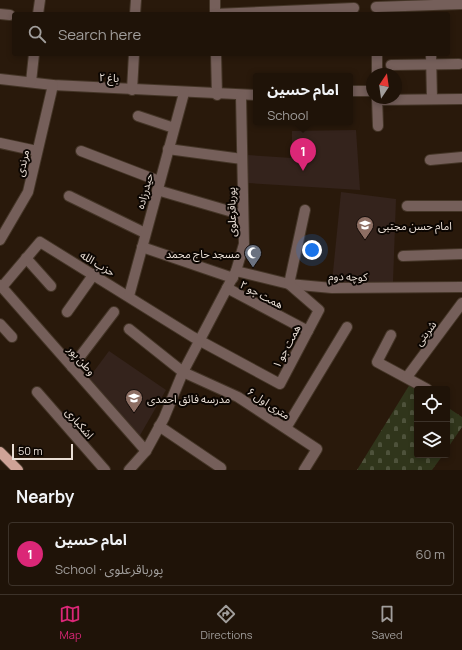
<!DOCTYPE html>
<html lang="en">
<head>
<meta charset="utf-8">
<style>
  :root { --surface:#1f1308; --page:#271c12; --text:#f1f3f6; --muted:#a19e9c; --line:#3c3229; --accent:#db2777 }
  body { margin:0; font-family:Manrope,"Noto Sans Arabic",sans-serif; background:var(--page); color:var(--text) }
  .controls { position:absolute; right:12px; bottom:12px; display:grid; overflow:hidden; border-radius:4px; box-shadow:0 2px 6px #0003 }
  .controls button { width:36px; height:36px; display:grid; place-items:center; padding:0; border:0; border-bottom:1px solid var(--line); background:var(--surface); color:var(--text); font:20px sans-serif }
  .compass { position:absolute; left:366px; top:68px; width:36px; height:36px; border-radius:50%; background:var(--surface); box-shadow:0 2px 6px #0003; rotate:13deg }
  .scale { position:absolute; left:12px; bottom:10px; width:61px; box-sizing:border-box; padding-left:4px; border:2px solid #e9ded5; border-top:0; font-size:11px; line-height:14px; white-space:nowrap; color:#e9ded5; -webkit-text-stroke:3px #0c0602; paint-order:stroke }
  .you { position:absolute; left:312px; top:250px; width:14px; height:14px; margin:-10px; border:3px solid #fff; border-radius:50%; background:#1a73e8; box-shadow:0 0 0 6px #1a73e833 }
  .badge { display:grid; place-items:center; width:26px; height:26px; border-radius:50%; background:var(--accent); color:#fff; font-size:13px; font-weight:700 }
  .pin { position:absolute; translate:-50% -33px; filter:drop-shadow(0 1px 2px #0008) }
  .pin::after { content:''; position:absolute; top:21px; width:14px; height:12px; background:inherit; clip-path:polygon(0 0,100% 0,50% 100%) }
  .popup { position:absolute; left:253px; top:73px; width:100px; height:52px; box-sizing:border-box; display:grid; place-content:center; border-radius:4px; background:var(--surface); filter:drop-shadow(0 1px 3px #0005); font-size:13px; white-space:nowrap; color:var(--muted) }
  .popup b { font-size:15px; color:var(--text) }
  .popup::after { content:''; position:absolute; left:50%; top:100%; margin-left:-8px; border:8px solid transparent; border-top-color:var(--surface) }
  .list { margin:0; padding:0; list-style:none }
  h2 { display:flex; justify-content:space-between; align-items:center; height:52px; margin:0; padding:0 16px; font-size:17px }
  h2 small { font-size:13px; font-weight:400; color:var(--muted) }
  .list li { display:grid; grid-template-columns:26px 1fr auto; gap:12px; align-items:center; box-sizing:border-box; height:64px; margin:0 8px 8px; padding:0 8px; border:1px solid var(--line); border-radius:4px }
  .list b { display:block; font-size:15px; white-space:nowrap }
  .list p { margin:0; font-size:13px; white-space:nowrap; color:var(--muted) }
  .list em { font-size:13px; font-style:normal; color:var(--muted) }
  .icon { flex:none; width:22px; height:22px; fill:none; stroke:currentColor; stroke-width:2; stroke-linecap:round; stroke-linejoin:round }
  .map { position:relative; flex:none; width:462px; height:470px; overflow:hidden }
  .search { position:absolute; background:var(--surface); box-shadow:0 2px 6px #0003; left:12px; right:12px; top:12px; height:44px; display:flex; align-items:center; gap:10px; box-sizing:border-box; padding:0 14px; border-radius:4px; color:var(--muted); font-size:15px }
  .sheet { height:124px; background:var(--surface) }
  nav { display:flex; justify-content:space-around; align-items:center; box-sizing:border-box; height:56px; border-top:1px solid var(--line); background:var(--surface); font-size:11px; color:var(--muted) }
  nav a { display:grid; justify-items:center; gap:2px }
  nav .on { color:var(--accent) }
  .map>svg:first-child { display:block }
</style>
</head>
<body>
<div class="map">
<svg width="462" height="470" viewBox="0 0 462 470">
  <defs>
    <pattern id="cemetery-stones" width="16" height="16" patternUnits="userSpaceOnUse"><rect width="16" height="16" fill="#30351b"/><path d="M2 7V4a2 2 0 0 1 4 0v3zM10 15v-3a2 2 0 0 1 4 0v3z" fill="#4e523b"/></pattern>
  </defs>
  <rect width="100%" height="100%" fill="#29190b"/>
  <!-- education -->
  <g fill="#34231c">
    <polygon points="356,130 360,190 248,183 247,155 292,158 292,131"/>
    <polygon points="341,192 396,199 393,282 332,282"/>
    <polygon points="109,351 166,390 139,437 86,382"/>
  </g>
  <!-- cemetery -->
  <g fill="url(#cemetery-stones)">
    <polygon points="410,384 417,389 417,455 443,455 432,470 357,470"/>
    <polygon points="447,407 462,417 462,427 447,449"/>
  </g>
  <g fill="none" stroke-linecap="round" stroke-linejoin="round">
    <defs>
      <g id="minor">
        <polyline points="215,0 215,14"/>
        <polyline points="376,7 462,4"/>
        <polyline points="0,14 10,15"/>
        <polyline points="38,14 40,0"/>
        <polyline points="135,14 136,0"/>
        <polyline points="215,14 354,8"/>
        <polyline points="216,54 217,95"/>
        <polyline points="377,54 377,74"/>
        <polyline points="431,54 432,99"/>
        <polyline points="391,65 459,64"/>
        <polyline points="0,79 53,85 256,95"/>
        <polyline points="31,82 34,54"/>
        <polyline points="132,90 134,54"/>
        <polyline points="350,91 372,91"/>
        <polyline points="377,98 378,126"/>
        <polyline points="377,100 461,99"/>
        <polyline points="138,116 174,128"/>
        <polyline points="0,143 37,151"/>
        <polyline points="168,149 242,159"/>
        <polyline points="81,151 159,181"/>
        <polyline points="430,160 462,157"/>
        <polyline points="157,190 243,215"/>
        <polyline points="69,196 145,233"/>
        <polyline points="407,206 462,206"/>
        <polyline points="0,240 28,192 53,85"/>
        <polyline points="142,247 233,278"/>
        <polyline points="403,256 462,254"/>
        <polyline points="26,258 51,286"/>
        <polyline points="236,271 289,284 332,288 462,287"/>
        <polyline points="0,285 146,451"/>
        <polyline points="2,287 40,242 193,337 280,384 319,310 289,284 305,210"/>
        <polyline points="227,288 308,331"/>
        <polyline points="129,296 184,93"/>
        <polyline points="67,312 94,274"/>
        <polyline points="0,324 12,337"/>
        <polyline points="129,329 183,372 238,397 317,449 304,470"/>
        <polyline points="391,335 377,362 427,389"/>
        <polyline points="72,367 114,312"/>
        <polyline points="407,377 462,303"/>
        <polyline points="37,392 105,470"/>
        <polyline points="159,426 221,468"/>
        <polyline points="286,428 347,327"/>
        <polyline points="129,470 146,451 164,418 183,372 236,271 244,244 241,96"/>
      </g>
      <polyline id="major" points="0,452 18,470"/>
    </defs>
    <!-- minor casing -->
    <use href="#minor" stroke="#443527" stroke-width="12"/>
    <!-- major casing -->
    <use href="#major" stroke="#443527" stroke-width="12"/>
    <!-- minor -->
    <use href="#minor" stroke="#755f5a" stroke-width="10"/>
    <!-- major -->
    <use href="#major" stroke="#cfa397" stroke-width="10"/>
  </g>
  <!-- icons -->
  <defs>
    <symbol id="school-pin" viewBox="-11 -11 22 30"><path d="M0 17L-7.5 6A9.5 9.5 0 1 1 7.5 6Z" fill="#8d6e63" stroke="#0c0602"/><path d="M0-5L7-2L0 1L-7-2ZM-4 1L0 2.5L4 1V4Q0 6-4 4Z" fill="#fff"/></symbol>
    <symbol id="mosque-pin" viewBox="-11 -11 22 30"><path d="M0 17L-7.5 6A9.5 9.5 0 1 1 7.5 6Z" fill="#6b7280" stroke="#0c0602"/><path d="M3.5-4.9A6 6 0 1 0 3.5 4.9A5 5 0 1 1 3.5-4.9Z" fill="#fff"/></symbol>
  </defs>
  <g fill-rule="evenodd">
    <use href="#school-pin" x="355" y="215" width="20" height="27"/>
    <use href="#mosque-pin" x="243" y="243" width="20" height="27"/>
    <use href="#school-pin" x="124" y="388" width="20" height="27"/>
  </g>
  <g text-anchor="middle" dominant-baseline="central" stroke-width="4" stroke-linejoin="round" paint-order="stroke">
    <!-- street labels -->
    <g font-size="11" fill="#e9ded5" stroke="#0c0602">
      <text transform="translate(109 77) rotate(3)">باغ ۲</text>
      <text transform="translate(22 163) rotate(-77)">مرندی</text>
      <text transform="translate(144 191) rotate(-75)">حیدرزاده</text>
      <text transform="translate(231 212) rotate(-91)">پورباقرعلوی</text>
      <text transform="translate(98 263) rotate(31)">حزب الله</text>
      <text transform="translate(348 276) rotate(1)">کوچه دوم</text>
      <text transform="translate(262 294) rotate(28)">همت جو ۲</text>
      <text transform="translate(425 333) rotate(-53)">شربتی</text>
      <text transform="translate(286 346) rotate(-62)">همت جو ۱</text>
      <text transform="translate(82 360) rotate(49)">وطن پور</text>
      <text transform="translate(269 403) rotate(33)">۶ متری اول</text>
      <text transform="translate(80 423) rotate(49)">اشکباری</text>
    </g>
    <!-- poi labels -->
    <g font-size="11" fill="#e9ded5" stroke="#0c0602" text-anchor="start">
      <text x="378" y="225">امام حسن مجتبی</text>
      <text x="240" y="253" text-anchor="end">مسجد حاج محمد</text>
      <text x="147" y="398">مدرسه فائق احمدی</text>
    </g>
  </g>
</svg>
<div class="controls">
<button><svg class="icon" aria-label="locate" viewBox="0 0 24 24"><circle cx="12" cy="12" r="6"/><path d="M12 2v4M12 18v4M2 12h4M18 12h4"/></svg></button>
<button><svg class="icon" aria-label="layers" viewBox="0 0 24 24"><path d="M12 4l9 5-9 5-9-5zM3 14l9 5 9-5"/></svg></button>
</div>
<svg class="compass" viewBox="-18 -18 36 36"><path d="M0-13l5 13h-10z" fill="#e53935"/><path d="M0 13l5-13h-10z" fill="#a19e9c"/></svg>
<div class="scale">50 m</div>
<div class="you"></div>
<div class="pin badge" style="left:303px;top:171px">1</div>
<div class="popup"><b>امام حسین</b>School</div>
<div class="search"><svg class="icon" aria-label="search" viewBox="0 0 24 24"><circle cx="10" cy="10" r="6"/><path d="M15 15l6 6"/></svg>Search here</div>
</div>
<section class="sheet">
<h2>Nearby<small></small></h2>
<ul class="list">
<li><span class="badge">1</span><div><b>امام حسین</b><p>School · پورباقرعلوی</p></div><em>60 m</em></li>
</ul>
</section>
<nav>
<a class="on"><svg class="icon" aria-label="map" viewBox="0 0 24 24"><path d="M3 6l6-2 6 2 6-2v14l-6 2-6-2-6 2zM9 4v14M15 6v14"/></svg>Map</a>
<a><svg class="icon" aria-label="directions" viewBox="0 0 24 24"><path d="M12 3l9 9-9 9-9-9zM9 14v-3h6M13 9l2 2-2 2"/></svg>Directions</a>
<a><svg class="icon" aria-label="saved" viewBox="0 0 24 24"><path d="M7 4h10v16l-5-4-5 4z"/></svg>Saved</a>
</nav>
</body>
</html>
